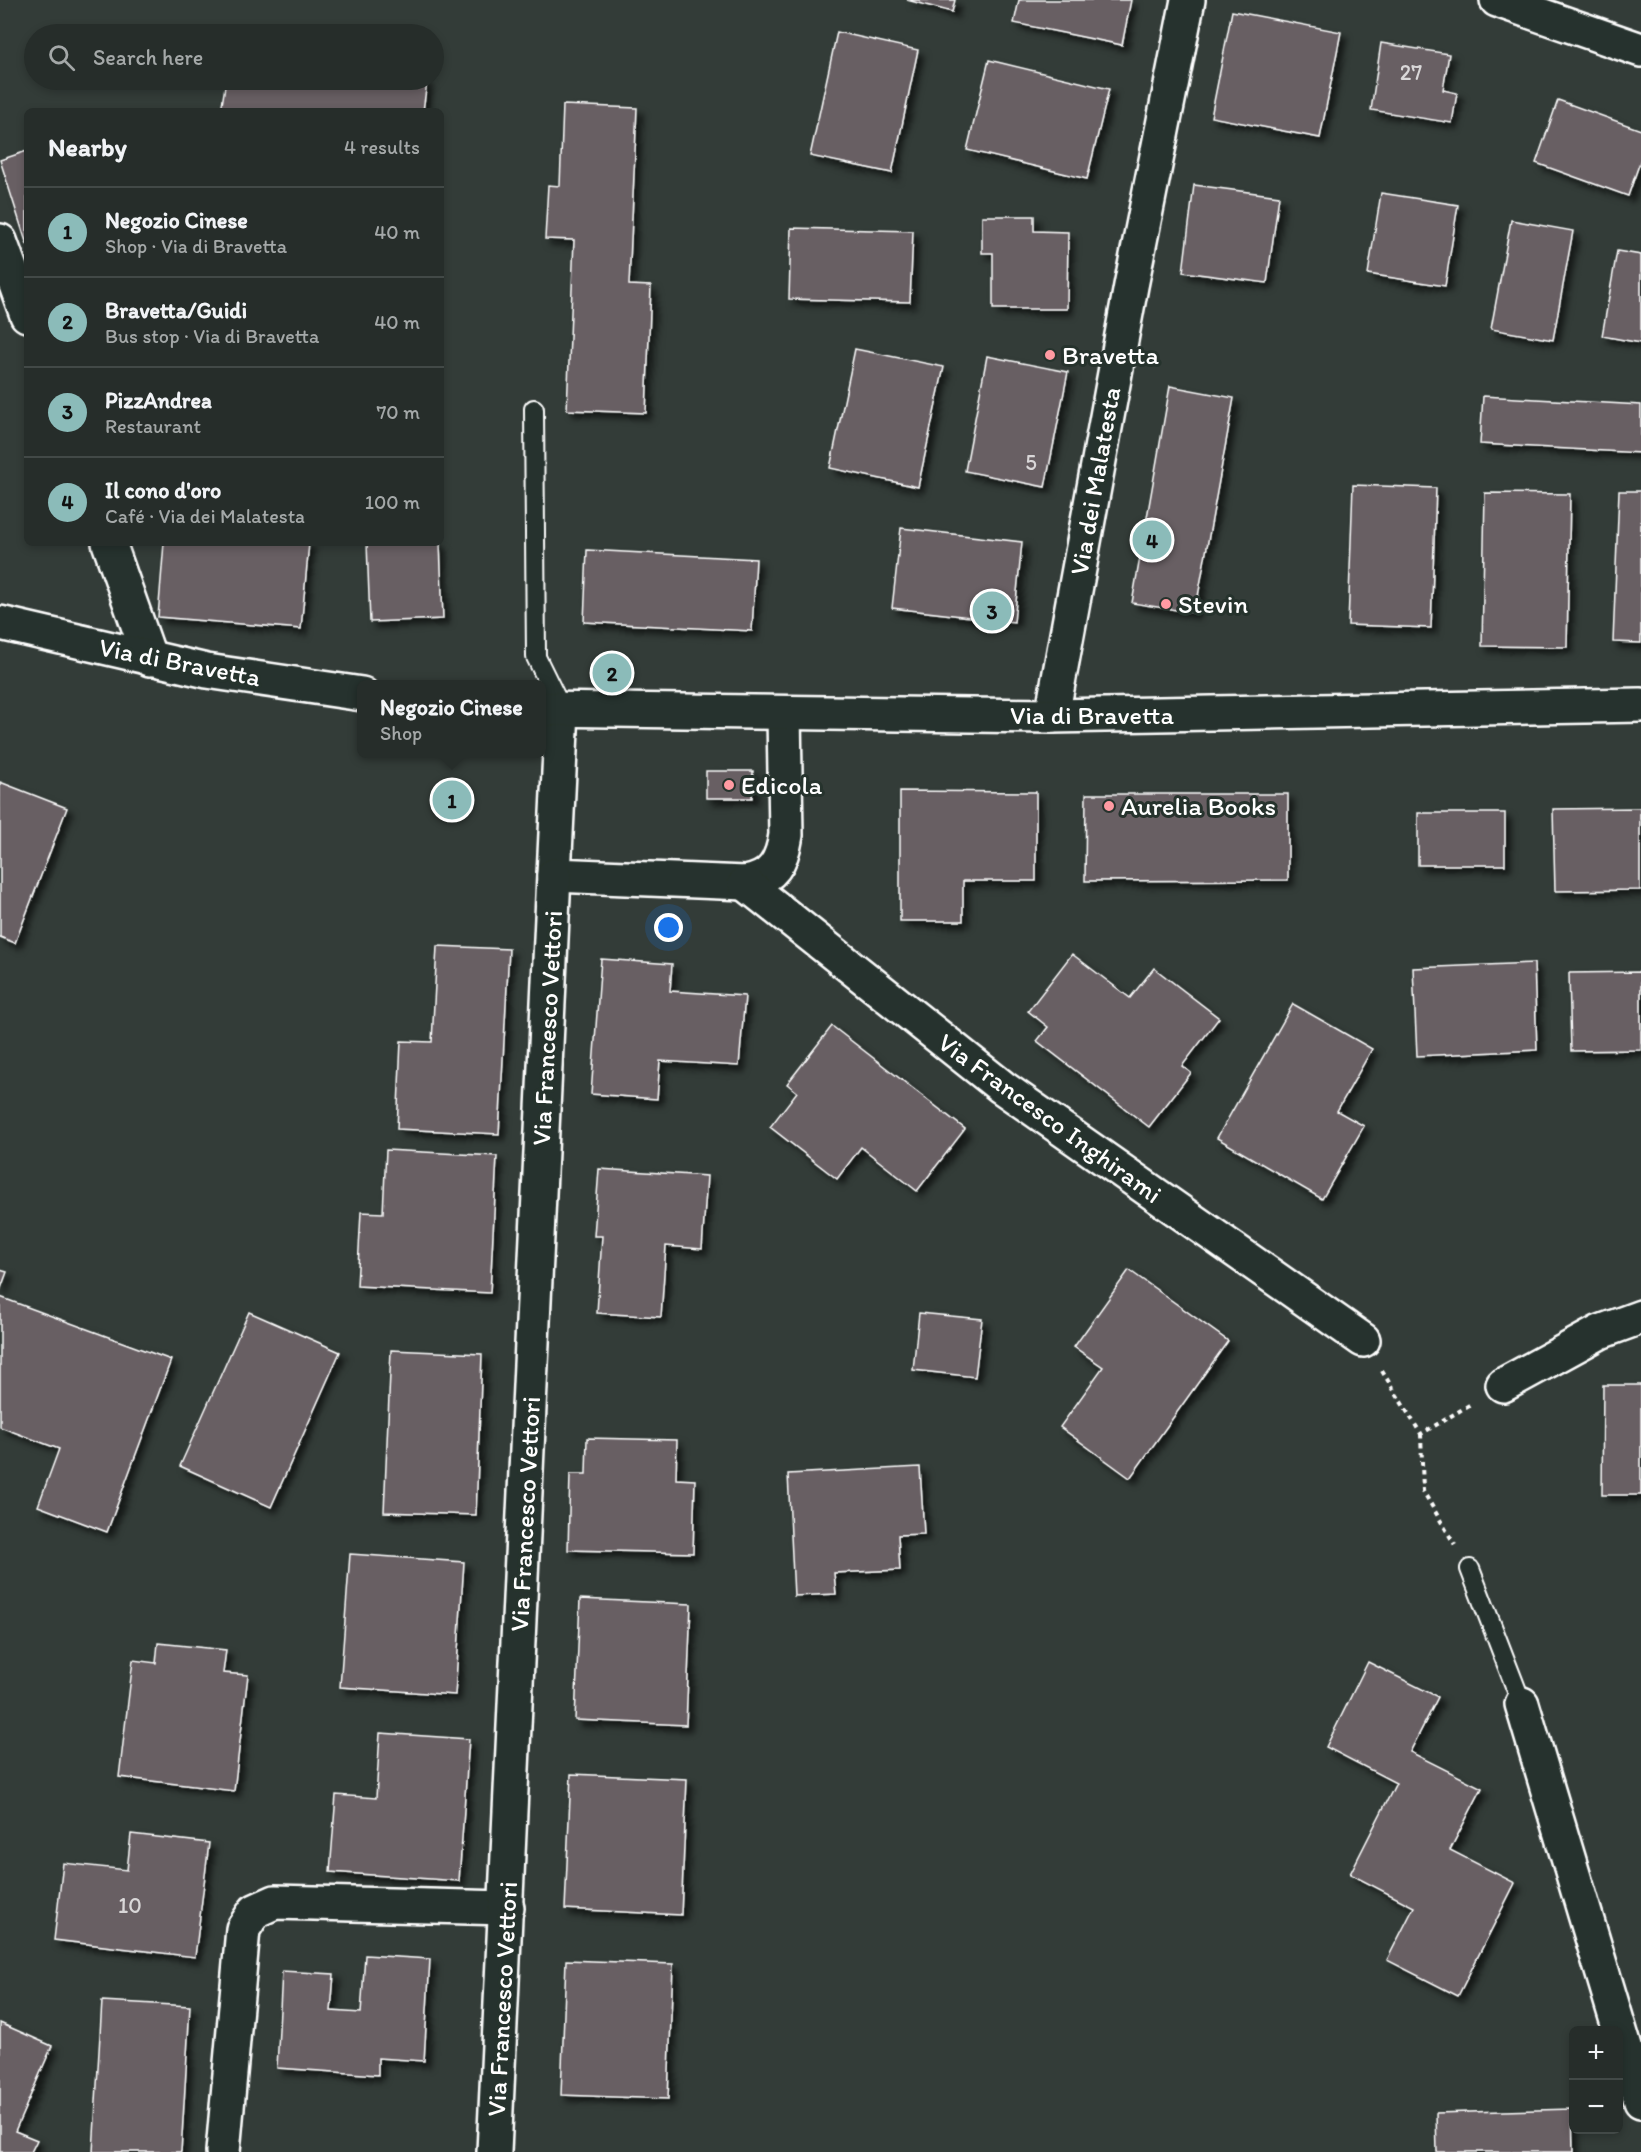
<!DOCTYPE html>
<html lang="en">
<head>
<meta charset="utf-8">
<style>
  :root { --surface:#262d2a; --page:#2e3532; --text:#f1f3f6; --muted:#a4a8a8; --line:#424947; --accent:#8bbbb9 }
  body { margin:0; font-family:Itim,sans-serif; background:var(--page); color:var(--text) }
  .controls { position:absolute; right:18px; bottom:18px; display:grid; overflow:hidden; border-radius:9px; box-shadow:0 3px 9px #0003 }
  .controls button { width:54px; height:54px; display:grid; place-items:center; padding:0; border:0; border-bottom:2px solid var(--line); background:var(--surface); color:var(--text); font:30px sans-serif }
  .you { position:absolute; left:669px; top:928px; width:21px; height:21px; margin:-15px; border:4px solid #fff; border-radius:50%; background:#1a73e8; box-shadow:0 0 0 9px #1a73e833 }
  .badge { display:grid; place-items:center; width:39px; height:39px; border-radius:50%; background:var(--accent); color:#111; font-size:20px; font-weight:700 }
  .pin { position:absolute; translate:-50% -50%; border:3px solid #fff; box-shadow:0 2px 6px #0006 }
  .popup { position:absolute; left:357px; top:680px; width:189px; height:78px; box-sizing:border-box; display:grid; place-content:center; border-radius:9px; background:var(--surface); filter:drop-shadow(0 2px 4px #0005); font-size:20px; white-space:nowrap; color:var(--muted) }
  .popup b { font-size:22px; color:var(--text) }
  .popup::after { content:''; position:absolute; left:50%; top:100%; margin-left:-12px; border:12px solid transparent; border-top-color:var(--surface) }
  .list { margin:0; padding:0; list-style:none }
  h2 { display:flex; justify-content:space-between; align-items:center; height:78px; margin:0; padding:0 24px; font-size:26px }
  h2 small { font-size:20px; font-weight:400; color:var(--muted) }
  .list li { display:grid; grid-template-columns:39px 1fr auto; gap:18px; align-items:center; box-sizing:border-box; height:90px; padding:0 24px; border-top:2px solid var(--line) }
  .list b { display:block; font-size:22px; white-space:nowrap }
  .list p { margin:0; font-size:20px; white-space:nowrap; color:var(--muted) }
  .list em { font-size:20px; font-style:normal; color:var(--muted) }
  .icon { flex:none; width:33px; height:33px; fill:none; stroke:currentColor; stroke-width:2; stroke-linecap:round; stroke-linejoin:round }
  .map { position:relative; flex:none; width:1641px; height:2152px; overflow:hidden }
  .search { position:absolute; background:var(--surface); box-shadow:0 3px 9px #0003; left:24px; top:24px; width:420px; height:66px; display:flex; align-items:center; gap:15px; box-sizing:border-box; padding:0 21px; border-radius:33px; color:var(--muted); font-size:22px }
  .panel { position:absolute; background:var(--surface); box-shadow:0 3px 9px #0003; left:24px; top:108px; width:420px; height:438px; border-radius:9px }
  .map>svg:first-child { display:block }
</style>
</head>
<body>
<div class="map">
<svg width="1641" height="2152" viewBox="0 0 1641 2152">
  <defs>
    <filter id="shadow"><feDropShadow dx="5.5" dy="5.5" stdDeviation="3" flood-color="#0009"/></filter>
  </defs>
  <rect width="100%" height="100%" fill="#333c38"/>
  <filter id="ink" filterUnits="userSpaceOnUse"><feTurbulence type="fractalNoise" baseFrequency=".0167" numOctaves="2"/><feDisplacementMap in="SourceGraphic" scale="12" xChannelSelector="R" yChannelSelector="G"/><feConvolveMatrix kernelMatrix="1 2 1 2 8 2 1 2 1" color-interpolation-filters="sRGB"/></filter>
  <g filter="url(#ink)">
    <!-- building -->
    <g fill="#685f64" stroke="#fff" stroke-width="1.5" filter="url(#shadow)">
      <polygon points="907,0 955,0 952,12"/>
      <polygon points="1019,0 1131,0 1122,45 1014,23"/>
      <polygon points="1232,11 1341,32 1320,138 1211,117"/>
      <polygon points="837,32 918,50 892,173 810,156"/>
      <polygon points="1381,43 1449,54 1443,90 1457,93 1452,123 1371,110"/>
      <polygon points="989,60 1109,89 1087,179 967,150"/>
      <polygon points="226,80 412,80 427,82 423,111 221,111"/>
      <polygon points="1558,100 1641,130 1641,159 1628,196 1536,163"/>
      <polygon points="563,105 637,108 629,285 651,286 646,413 567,410 574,240 545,239 548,185 560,186"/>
      <polygon points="27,151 27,245 0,160"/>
      <polygon points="1194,185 1279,196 1267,283 1183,272"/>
      <polygon points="1381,193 1458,205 1445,286 1368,274"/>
      <polygon points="982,216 1034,216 1034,231 1068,232 1067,309 993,309 993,253 982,253"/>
      <polygon points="1511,220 1573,231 1553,340 1491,329"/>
      <polygon points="791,228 913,231 910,302 789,299"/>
      <polygon points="1617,251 1641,255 1641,343 1602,336"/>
      <polygon points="855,349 944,367 918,487 830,468"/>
      <polygon points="987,356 1068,372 1045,487 965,471"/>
      <polygon points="1170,386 1234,398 1195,613 1132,603"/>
      <polygon points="1483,396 1641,405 1641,453 1480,444"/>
      <polygon points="1353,485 1436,488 1431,628 1348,625"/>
      <polygon points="1619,491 1641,491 1641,643 1613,642"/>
      <polygon points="1485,493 1570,494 1567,647 1482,646"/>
      <polygon points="901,528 1022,542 1014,622 892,608"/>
      <polygon points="164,543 309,543 301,629 158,617"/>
      <polygon points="367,543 440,543 443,619 370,622"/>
      <polygon points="587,550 756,559 752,631 584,622"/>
      <polygon points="706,771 753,771 752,798 706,798"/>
      <polygon points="0,782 67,808 15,943 0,937"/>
      <polygon points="900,791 1036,792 1036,881 963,881 963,921 900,921"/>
      <polygon points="1086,794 1288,794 1288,880 1085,881"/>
      <polygon points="1640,808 1640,890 1555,891 1553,809"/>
      <rect x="1418" y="813" width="87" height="52"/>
      <polygon points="437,946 509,949 499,1134 397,1129 401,1041 432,1042"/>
      <polygon points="1072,954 1130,998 1154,968 1219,1018 1182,1066 1191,1073 1149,1127 1037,1041 1048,1027 1028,1011"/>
      <polygon points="601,959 672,964 670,991 745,996 739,1066 660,1061 657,1099 591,1094"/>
      <polygon points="1534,963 1537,1050 1417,1056 1413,968"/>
      <polygon points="1641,972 1641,1050 1571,1051 1569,973"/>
      <polygon points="1293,1004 1372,1049 1337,1111 1364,1126 1322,1199 1217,1138"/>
      <polygon points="832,1026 965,1129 917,1191 861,1147 837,1179 770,1127 797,1092 787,1084"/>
      <polygon points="386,1150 497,1156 490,1293 357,1286 361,1212 383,1213"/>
      <polygon points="599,1169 707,1176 702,1249 666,1246 661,1317 597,1313 602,1236 594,1236"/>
      <polygon points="0,1270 7,1272 0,1291"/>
      <polygon points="1129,1270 1228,1341 1130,1478 1060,1427 1103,1367 1074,1347"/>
      <polygon points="0,1297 171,1360 107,1532 38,1506 59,1449 0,1427"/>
      <polygon points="249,1312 340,1352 271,1507 180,1466"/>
      <polygon points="919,1313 982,1319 975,1377 913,1370"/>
      <polygon points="391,1350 482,1354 476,1515 384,1512"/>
      <polygon points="1603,1385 1641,1385 1641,1495 1602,1495"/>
      <polygon points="587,1438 677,1440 676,1479 695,1480 693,1553 568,1550 570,1474 586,1474"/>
      <polygon points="920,1467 924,1534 898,1535 900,1570 834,1573 836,1594 794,1596 788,1474"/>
      <polygon points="350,1554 464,1562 455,1695 340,1687"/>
      <polygon points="580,1599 691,1604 686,1725 575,1720"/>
      <polygon points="158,1643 226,1650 223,1673 248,1675 234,1791 119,1777 133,1660 156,1663"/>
      <polygon points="1368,1662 1438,1697 1410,1752 1482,1788 1450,1850 1515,1883 1458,1996 1387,1960 1414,1907 1350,1874 1396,1783 1326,1747"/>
      <polygon points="380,1733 469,1739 459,1881 330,1872 336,1795 376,1798"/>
      <polygon points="571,1774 687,1779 681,1915 565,1909"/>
      <polygon points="131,1834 209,1843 195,1957 54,1940 63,1863 127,1870"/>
      <polygon points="365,1955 430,1959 424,2061 378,2058 378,2075 277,2068 282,1971 334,1974 331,2011 361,2013"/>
      <polygon points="566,1960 673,1964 668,2099 561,2095"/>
      <polygon points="102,2001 190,2006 181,2152 93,2152"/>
      <polygon points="0,2023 52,2046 15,2131 37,2140 31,2152 0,2152"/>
      <polygon points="1572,2109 1573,2152 1437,2152 1436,2113"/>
    </g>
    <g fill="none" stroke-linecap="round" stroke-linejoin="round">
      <defs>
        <g id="service">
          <polyline points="534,409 536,657 562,710"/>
          <polyline points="1470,1569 1522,1704"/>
        </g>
        <g id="minor">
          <polyline points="1497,0 1641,50"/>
          <polyline points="0,241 27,315"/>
          <polyline points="109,543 150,659"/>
          <path d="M562,710L554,875L745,883C773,879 782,861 786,835L784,713"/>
          <polyline points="1052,716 1131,286 1188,0"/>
          <polyline points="745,883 1002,1087 1363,1340"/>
          <polyline points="1503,1385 1600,1332 1641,1317"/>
          <polyline points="1522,1704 1641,2101"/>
          <polyline points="223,2152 243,1929 255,1911 275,1902 507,1908"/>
          <polyline points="494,2152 554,875"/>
        </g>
        <g id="secondary">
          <polyline points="0,623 207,671 362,694"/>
          <polyline points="542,709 1052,716 1641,705"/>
        </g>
      </defs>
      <!-- service casing -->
      <use href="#service" stroke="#fff" stroke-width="22"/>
      <!-- minor casing -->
      <use href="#minor" stroke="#fff" stroke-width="38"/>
      <!-- secondary casing -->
      <use href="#secondary" stroke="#fff" stroke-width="38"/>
      <!-- path -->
      <g stroke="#fff" stroke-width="4" stroke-dasharray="4.5 4.5" stroke-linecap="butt">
        <polyline points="1382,1371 1421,1434 1471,1404"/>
        <polyline points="1421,1434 1423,1491 1455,1545"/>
      </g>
      <!-- service -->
      <use href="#service" stroke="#26332d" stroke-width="18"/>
      <!-- minor -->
      <use href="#minor" stroke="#26332d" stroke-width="33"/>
      <!-- secondary -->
      <use href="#secondary" stroke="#26332d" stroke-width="33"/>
    </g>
  </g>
  <!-- markers -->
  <g fill="#ff9aa2" stroke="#26332d" stroke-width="2">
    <circle cx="1050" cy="355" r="6"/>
    <circle cx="1166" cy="604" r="6"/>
    <circle cx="729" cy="785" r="6"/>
    <circle cx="1109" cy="806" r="6"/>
  </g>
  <g text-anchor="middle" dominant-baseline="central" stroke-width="6" stroke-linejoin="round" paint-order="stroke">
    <!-- number labels -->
    <g font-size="22" fill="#d9d7d8">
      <text x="1411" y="72">27</text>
      <text x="1031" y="462">5</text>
      <text x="130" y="1905">10</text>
    </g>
    <!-- poi labels -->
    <g font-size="26" fill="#fff" stroke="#26332d" text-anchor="start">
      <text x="1062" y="355">Bravetta</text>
      <text x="1178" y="604">Stevin</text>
      <text x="741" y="785">Edicola</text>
      <text x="1121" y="806">Aurelia Books</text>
    </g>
    <!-- street labels -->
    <g font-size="26" fill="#fff" stroke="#26332d">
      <text transform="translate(1095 481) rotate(-80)">Via dei Malatesta</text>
      <text transform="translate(180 662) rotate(11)">Via di Bravetta</text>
      <text x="1092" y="715">Via di Bravetta</text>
      <text transform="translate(547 1028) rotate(-87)">Via Francesco Vettori</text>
      <text transform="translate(1050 1118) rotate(36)">Via Francesco Inghirami</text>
      <text transform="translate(525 1514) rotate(-87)">Via Francesco Vettori</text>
      <text transform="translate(502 1999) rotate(-87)">Via Francesco Vettori</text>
    </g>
  </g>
</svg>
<div class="controls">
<button>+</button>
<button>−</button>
</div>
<div class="you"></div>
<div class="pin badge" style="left:452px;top:800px">1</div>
<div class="popup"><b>Negozio Cinese</b>Shop</div>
<div class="pin badge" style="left:612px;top:673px">2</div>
<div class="pin badge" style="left:992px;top:611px">3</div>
<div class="pin badge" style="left:1152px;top:540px">4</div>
<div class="search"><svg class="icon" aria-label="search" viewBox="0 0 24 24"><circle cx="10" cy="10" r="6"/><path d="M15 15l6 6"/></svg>Search here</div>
<section class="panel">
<h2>Nearby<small>4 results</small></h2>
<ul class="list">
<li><span class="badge">1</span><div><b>Negozio Cinese</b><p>Shop · Via di Bravetta</p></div><em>40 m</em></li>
<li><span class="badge">2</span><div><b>Bravetta/Guidi</b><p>Bus stop · Via di Bravetta</p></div><em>40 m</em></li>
<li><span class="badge">3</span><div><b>PizzAndrea</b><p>Restaurant</p></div><em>70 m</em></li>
<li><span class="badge">4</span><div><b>Il cono d'oro</b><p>Café · Via dei Malatesta</p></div><em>100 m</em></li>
</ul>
</section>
</div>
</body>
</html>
